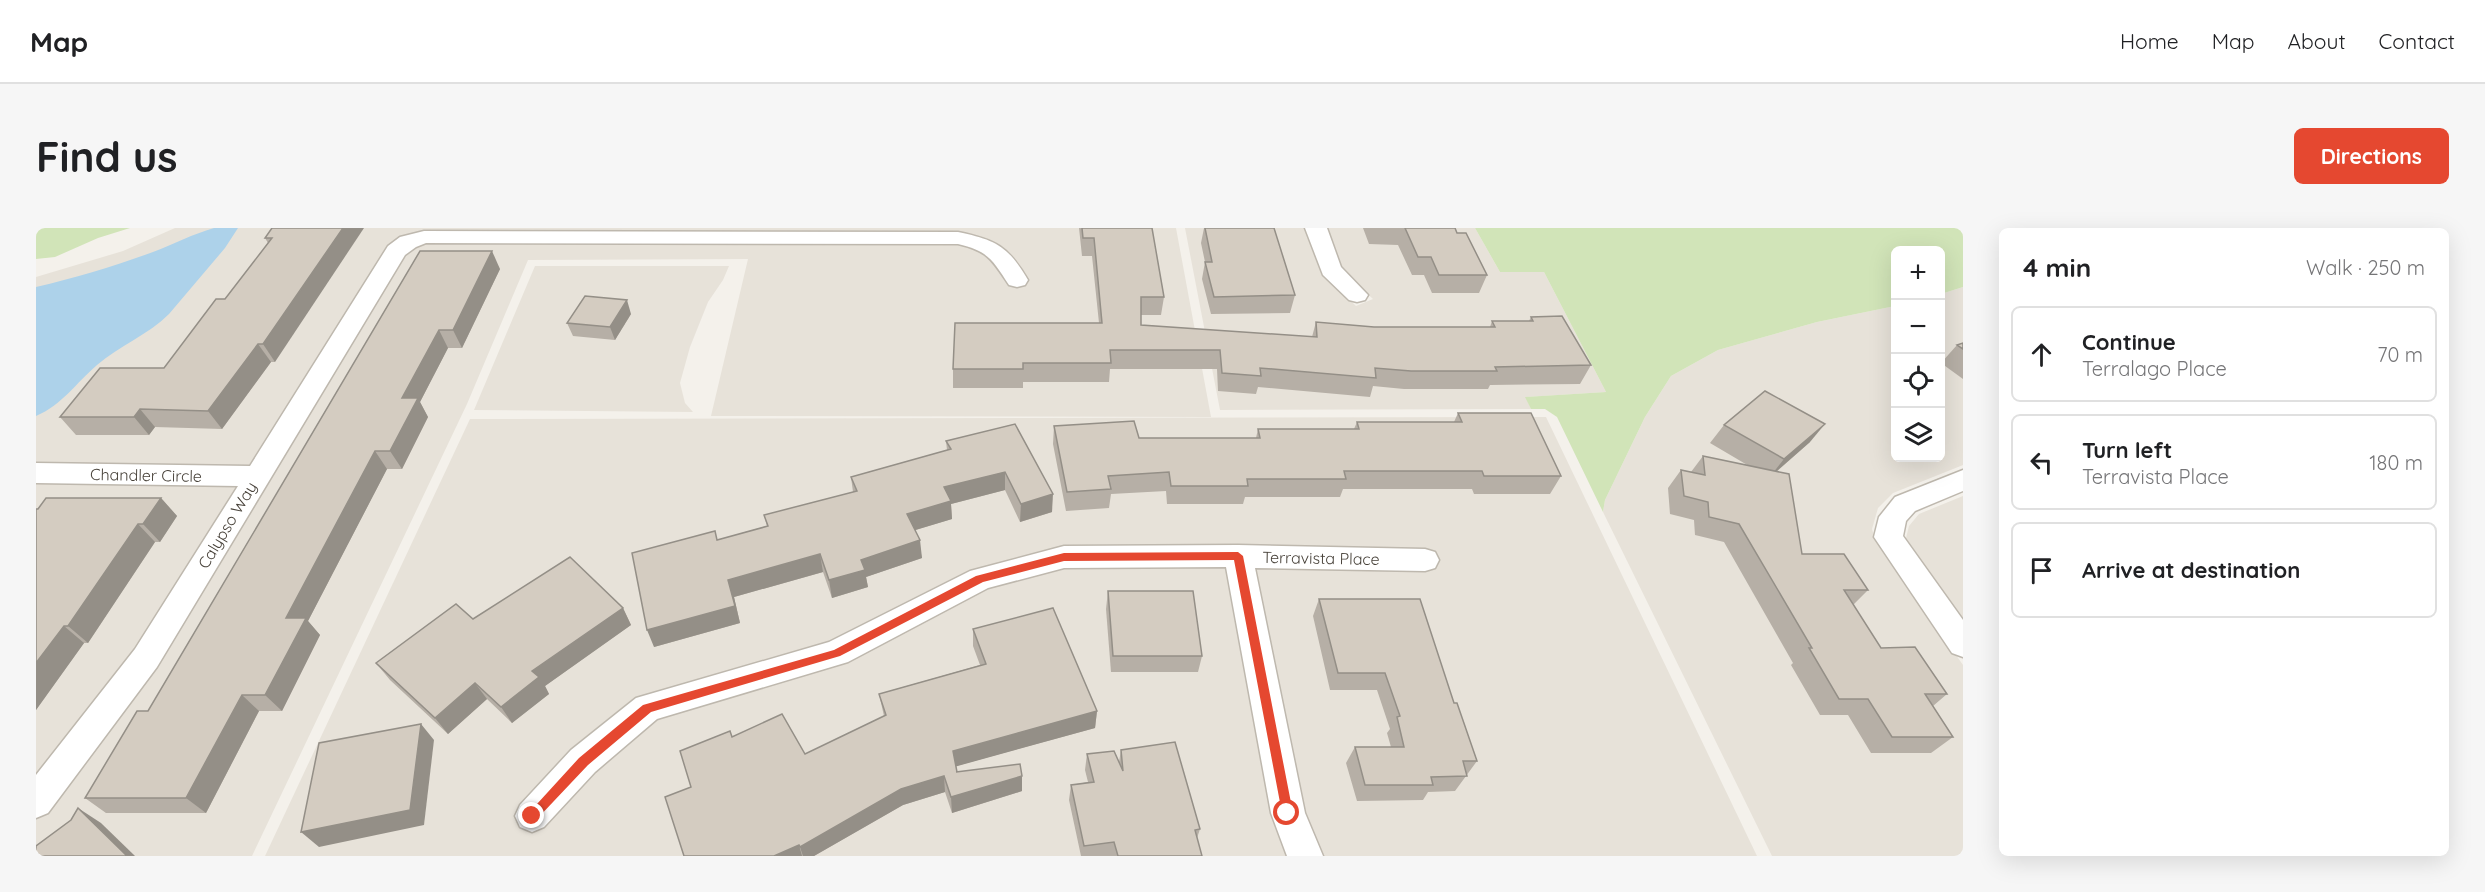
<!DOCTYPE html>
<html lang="en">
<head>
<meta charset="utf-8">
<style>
  :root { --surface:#fff; --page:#f6f6f6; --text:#202124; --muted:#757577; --line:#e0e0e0; --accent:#e54830 }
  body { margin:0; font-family:Quicksand,sans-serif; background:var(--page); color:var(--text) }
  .controls { position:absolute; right:18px; top:18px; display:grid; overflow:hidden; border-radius:9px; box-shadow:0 6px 24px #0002 }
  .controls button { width:54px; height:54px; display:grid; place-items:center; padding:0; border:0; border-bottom:2px solid var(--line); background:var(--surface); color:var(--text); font:30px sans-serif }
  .stop { position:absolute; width:18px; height:18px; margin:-14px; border:4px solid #e54830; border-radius:50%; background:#fff }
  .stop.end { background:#e54830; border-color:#fff; box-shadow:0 2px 6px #0008 }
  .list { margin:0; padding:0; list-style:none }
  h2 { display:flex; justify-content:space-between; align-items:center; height:78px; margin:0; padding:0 24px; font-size:26px }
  h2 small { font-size:20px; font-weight:400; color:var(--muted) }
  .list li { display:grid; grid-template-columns:39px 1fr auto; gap:18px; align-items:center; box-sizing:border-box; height:96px; margin:0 12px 12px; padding:0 12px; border:2px solid var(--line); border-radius:9px }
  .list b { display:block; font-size:22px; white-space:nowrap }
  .list p { margin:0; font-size:20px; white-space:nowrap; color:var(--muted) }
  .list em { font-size:20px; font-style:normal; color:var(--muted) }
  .icon { flex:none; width:33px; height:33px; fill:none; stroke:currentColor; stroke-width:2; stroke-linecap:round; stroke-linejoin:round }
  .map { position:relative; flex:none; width:1927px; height:628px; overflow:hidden; border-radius:9px }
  header { display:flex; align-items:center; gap:36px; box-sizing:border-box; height:84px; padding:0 30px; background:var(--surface); border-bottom:2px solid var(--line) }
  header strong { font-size:28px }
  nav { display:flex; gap:33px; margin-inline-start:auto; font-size:21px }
  .intro { display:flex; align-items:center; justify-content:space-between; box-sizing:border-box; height:144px; padding:0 36px }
  h1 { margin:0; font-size:42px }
  .button { padding:15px 27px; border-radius:9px; background:var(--accent); color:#fff; font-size:21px; font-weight:700 }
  main { display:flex; gap:36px; padding:0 36px }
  aside { flex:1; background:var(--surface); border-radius:9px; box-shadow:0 6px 24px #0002 }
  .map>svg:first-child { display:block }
</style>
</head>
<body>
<header>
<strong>Map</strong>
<nav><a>Home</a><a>Map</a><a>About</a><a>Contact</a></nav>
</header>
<div class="intro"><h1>Find us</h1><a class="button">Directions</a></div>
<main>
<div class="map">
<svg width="1927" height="628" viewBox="0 0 1927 628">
  <rect width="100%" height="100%" fill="#f4f1eb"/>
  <!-- residential -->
  <g fill="#e7e2d9">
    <polygon points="139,0 1140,0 1175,189 675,188 712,31 492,32 431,176 216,628 0,628 0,49 87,23"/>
    <polygon points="1149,0 1270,0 1286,45 1320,78 1337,71 1305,41 1291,0 1439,0 1464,44 1508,44 1570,164 1490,169 1495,181 1184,182"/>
    <polygon points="499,38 693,38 687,52 672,74 654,119 644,155 649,175 657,184 438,182"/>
    <polygon points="1927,59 1927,237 1857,265 1842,280 1836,301 1838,308 1855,335 1927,437 1927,628 1736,628 1567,284 1569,272 1609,189 1635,148 1682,122 1781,94 1859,78 1860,230 1904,230 1905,66"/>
    <polygon points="1510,189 1721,628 229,628 434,191"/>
    <polygon points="1927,268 1927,396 1869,314 1873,298 1883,286"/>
  </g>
  <!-- green -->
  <g fill="#d1e4b8">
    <polygon points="0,0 94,0 62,10 19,29 0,31"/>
    <polygon points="1439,0 1927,0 1927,59 1905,66 1904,22 1860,22 1859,78 1781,94 1682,122 1635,148 1609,189 1569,272 1567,284 1521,189 1509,181 1495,181 1489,169 1570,164 1508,44 1464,44"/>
  </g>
  <!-- water -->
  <path fill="#add2ea" d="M178,0H202L189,20L133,86C112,107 83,118 61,137C40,155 26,177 0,188V59C39,50 79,38 117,24C138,16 157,6 178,0Z"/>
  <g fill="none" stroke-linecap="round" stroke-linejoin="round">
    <defs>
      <g id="minor">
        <polygon points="1269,0 1291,0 1305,39 1332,67 1329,72 1321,74 1313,72 1287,47"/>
        <path d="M388,3L922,4C960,12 972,18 992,52L989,57L981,59L973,57C957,33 953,23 922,16L390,15L380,19L369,27L121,439L12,585L0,590V547L99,421L202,258L0,255V235L214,238L352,18L364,9Z"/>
        <polygon points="1927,242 1927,263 1879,283 1870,293 1867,308 1927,392 1927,429 1916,425 1838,309 1843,289 1859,269"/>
        <polygon points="1202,317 1389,321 1399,324 1403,332 1399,340 1389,343 1219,340 1269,585 1287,628 1251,628 1235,585 1190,339 1028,340 952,360 812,434 621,491 559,544 508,599 496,604 484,599 479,588 484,577 535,522 600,470 793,414 934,343 1028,318"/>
      </g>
    </defs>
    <!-- minor casing -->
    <use href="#minor" stroke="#beb8ae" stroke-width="3"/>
    <!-- minor -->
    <use href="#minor" fill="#fff" fill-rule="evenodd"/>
  </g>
  <!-- wall -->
  <g fill="#b6afa6">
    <polygon points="236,0 239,134 235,134 186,201 119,199 113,207 40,207 24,189 128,140 189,71 232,15 229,10"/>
    <polygon points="1043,0 1116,0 1128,69 1125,87 1105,87 1105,97 1276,109 1280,94 1338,99 1454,99 1456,93 1493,93 1495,89 1555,137 1544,156 1454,157 1452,161 1368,161 1337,158 1334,169 1222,159 1220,166 1182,163 1181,141 1074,141 1073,154 987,154 987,160 917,160 917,141 1063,95 1056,28 1046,28"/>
    <polygon points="1168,0 1238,0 1259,67 1254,85 1175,86 1166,51 1169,34 1165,15"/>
    <polygon points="1327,0 1419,0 1421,5 1451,47 1443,65 1396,65 1388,47 1376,47 1362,17 1333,16"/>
    <polygon points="384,23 464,41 426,120 412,120 384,174 392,189 366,241 351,241 272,393 284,407 246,483 223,483 170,585 70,585 49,570 112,483"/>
    <polygon points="595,86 579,112 537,108 531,95"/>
    <polygon points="1927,115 1927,151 1905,135 1921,117"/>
    <polygon points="1422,185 1525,248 1514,266 1438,266 1436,261 1307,261 1304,269 1209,269 1207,276 1131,276 1130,263 1075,266 1073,280 1030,283 1017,216 1018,198 1103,210 1220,210 1222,201 1318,201 1321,194 1418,194"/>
    <polygon points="979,196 1016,284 984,294 969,262 915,276 916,291 879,302 886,330 830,349 832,359 796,370 787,344 698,369 704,395 618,419 682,312 731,298 728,287 817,264 815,249 911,222 910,213"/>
    <polygon points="1688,197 1774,214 1740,244 1766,326 1832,362 1817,377 1845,420 1911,466 1897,478 1917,509 1895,525 1835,525 1812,487 1784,487 1755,437 1757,435 1688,314 1659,307 1658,292 1634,286 1632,260 1645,242 1655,244 1667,228 1713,238 1674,215"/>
    <polygon points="125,270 141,288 124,314 119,314 52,415 48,415 0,482 0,281"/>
    <polygon points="1072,363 1166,428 1162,444 1075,444 1070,381"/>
    <polygon points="1283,371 1418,475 1441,533 1419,563 1392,564 1387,572 1321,573 1310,535 1319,519 1355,519 1351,505 1354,501 1341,462 1294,462 1277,388"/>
    <polygon points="587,380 595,397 509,458 513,466 476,495 451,471 412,506 354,452 340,435"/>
    <polygon points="937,401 1061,483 1059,500 920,538 921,544 986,548 986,563 916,585 909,564 867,577 778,628 648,628 655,559 696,509 769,526 848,488 843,466 944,437 937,418"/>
    <polygon points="1085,522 1164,601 1161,610 1166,628 1045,628 1033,572 1035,557 1052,554 1049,542 1051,526 1083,534"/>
  </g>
  <!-- shaded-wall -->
  <g fill="#948f87">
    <polygon points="307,0 328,0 239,134 227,116"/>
    <polygon points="456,23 464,41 426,120 417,102"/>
    <polygon points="591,72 595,86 579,112 574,99"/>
    <polygon points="403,102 412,120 384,174 392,189 366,241 354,223 366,170"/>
    <polygon points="222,116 235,134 186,201 172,183"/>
    <polygon points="104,181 119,199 113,207 98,189"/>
    <polygon points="1789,196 1774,214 1733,250 1748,231"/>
    <polygon points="339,223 351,241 272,393 284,407 246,483 229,467 250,390"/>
    <polygon points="969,244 969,262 915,276 916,291 873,304 871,286 908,259"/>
    <polygon points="1017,266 1016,284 984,294 985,276"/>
    <polygon points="125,270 141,288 124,314 107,296"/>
    <polygon points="102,296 119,314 52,415 32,398"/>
    <polygon points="884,312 886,330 830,349 832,359 796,370 793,352 825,332"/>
    <polygon points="784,326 787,344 698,369 704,395 618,419 611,402 692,352"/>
    <polygon points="587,380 595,397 509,458 513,466 476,495 465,479 496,443"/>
    <polygon points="28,398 48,415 0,482 0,435"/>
    <polygon points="439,455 451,471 412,506 399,490"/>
    <polygon points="206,467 223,483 170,585 150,570"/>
    <polygon points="1061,483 1059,500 918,539 917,523"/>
    <polygon points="385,496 398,512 388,597 283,619 265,604"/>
    <polygon points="908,548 909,564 867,577 778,628 767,628 764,619 865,561"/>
    <polygon points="986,548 986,563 916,585 915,569"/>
    <polygon points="42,580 65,595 99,628 91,628"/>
    <polygon points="763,617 766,628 738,628"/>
  </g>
  <!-- building -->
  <g fill="#d4ccc1" stroke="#948f87" stroke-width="1.5">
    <polygon points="236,0 307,0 227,116 222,116 172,183 104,181 98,189 24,189 64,140 128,140 180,71 189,71 236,10 229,10"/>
    <polygon points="1046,0 1116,0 1128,69 1105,69 1105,97 1281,109 1280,94 1338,99 1459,99 1456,93 1497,93 1495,89 1526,88 1555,137 1459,139 1461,143 1375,143 1339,140 1340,150 1224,140 1225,148 1186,145 1184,122 1074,122 1075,135 987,135 987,141 917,141 919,95 1066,95 1058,10 1047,10"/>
    <polygon points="1169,0 1238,0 1259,67 1178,69 1169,34 1176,34"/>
    <polygon points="1369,0 1419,0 1421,5 1430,5 1451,47 1403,47 1395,29 1382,29"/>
    <polygon points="384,23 456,23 417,102 403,102 366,170 382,170 354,223 339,223 250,390 270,390 229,467 206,467 150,570 49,570 101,483 112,483"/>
    <polygon points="549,68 591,72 574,99 531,95"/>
    <polygon points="1927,115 1927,121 1921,117"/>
    <polygon points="1729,163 1789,196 1748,231 1688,197"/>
    <polygon points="1422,185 1495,185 1525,248 1448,248 1446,243 1308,243 1310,251 1211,251 1212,258 1135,258 1133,244 1072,248 1075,261 1031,264 1018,198 1098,193 1103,210 1224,210 1222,201 1323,201 1321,194 1426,194"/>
    <polygon points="979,196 1017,266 985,276 969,244 908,259 915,273 871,286 884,312 825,332 829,342 793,352 784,326 692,352 699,378 611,402 596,325 679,303 681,312 732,298 728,287 821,263 815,249 915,221 910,213"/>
    <polygon points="1667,228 1753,246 1766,326 1808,326 1832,362 1808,362 1845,420 1879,419 1911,466 1889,466 1917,509 1856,509 1832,471 1803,471 1773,420 1776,420 1703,296 1673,289 1672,274 1648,268 1645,242 1669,247"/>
    <polygon points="10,270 125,270 107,296 102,296 32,398 28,398 0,435 0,281 2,281"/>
    <polygon points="534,329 587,380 496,443 503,449 465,479 439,455 399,490 340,435 420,376 437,391"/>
    <polygon points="1072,363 1157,363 1166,428 1077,428"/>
    <polygon points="1283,371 1384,371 1418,475 1421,475 1441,533 1427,533 1431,548 1395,549 1397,557 1329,557 1319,519 1368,519 1361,489 1364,488 1349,445 1302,445"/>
    <polygon points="1017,380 1061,483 917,523 921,544 920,544 984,536 986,548 915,569 908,548 865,561 764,619 763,617 738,628 648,628 629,569 655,559 644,523 694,503 696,509 746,486 769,526 850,487 843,466 950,436 937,401"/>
    <polygon points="385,496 374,582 265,604 283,515"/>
    <polygon points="1139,514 1164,601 1159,602 1166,628 1082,628 1078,614 1048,618 1035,557 1058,554 1051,526 1078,523 1087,543 1085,522"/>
    <polygon points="42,580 91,628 0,628 0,618 35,592"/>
  </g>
  <!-- route -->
  <polygon fill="#e54830" points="1202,324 1207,328 1257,585 1251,590 1246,585 1198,332 1028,333 947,354 804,428 615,484 552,537 500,592 496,594 490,588 543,530 607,477 798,422 940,348 1028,325"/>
  <g text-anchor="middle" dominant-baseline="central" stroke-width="4.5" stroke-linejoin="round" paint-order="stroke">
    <!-- street labels -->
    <g font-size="16" fill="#474139" stroke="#fff">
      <text transform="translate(110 247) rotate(1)">Chandler Circle</text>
      <text transform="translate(191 297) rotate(-59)">Calypso Way</text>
      <text transform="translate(1285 330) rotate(1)">Terravista Place</text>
    </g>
  </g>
</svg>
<div class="controls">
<button>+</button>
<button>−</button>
<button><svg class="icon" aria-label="locate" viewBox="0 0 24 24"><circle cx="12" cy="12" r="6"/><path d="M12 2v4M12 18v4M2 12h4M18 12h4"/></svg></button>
<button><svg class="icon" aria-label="layers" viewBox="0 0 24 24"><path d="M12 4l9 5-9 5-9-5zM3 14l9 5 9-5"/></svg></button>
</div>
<div class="stop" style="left:1251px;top:585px"></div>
<div class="stop end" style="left:496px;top:588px"></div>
</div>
<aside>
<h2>4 min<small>Walk · 250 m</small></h2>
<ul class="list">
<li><svg class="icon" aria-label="ahead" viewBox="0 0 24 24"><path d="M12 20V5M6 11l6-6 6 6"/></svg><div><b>Continue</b><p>Terralago Place</p></div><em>70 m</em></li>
<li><svg class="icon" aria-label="left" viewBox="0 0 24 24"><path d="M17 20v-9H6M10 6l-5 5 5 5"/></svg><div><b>Turn left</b><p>Terravista Place</p></div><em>180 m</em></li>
<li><svg class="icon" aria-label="arrive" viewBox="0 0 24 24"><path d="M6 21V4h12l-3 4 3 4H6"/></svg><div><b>Arrive at destination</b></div></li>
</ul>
</aside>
</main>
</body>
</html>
